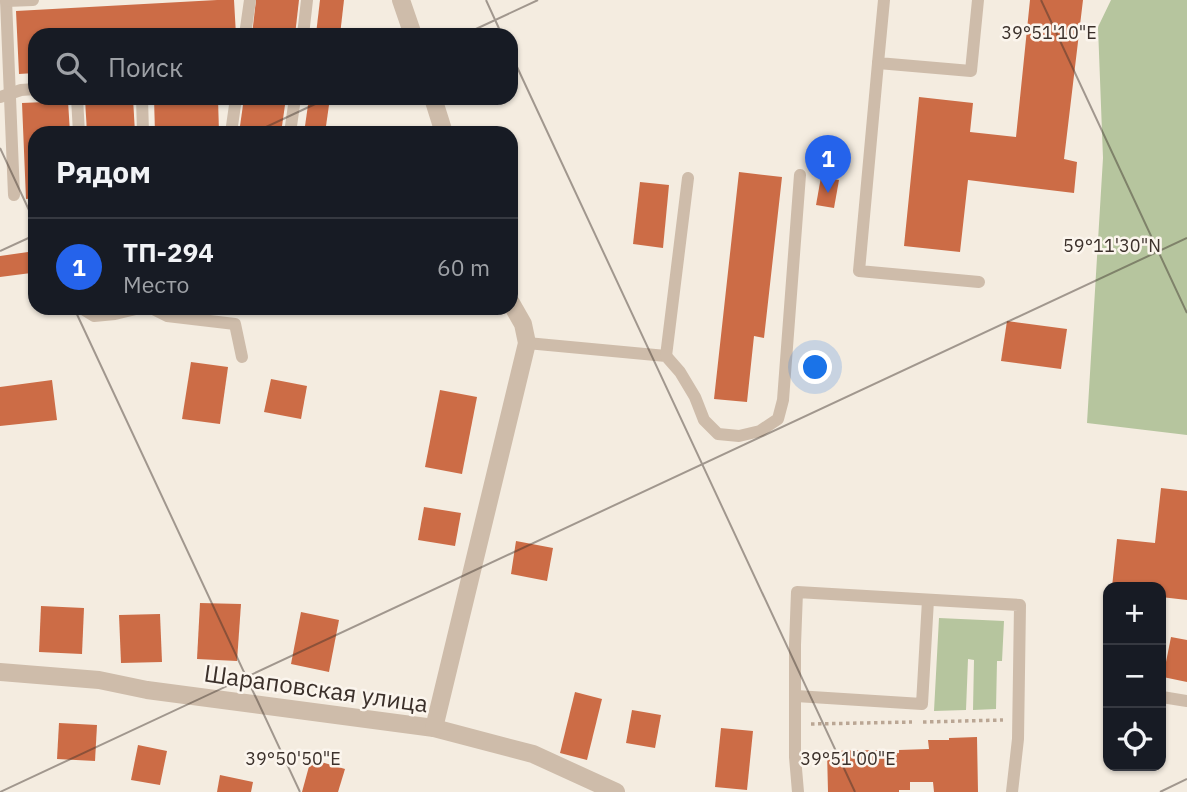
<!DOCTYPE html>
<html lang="ru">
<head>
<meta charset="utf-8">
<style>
  :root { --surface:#171b24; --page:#20242c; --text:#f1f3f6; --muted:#9ea1a6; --line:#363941; --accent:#2563eb }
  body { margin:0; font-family:"IBM Plex Sans",sans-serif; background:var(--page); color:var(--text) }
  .controls { position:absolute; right:21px; bottom:21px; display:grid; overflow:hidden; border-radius:14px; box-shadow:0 2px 5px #0004 }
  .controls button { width:63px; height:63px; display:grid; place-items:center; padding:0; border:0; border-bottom:2px solid var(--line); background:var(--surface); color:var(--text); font:35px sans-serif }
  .you { position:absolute; left:816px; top:368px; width:24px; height:24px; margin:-18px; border:5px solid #fff; border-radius:50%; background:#1a73e8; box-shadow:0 0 0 10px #1a73e833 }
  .badge { display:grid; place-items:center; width:46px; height:46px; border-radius:50%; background:var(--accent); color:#fff; font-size:23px; font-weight:700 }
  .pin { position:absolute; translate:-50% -58px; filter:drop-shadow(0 2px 4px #0008) }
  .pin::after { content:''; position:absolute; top:37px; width:24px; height:21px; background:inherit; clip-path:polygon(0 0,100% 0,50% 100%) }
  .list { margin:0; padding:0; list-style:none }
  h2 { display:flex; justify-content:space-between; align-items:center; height:91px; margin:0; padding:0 28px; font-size:30px }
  h2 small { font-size:23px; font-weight:400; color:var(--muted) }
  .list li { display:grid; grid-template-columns:46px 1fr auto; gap:21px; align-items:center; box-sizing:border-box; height:98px; padding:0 28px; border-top:2px solid var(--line) }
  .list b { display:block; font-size:26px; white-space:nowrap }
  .list p { margin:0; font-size:23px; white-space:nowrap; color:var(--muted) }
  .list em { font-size:23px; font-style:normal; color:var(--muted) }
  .icon { flex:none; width:38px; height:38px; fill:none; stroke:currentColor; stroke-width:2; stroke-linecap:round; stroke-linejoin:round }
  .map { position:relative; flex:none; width:1187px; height:792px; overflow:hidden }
  .search { position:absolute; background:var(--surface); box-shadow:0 2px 5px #0004; left:28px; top:28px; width:490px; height:77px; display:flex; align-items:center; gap:18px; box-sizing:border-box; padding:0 24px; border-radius:21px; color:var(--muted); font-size:26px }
  .panel { position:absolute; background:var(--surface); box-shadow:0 2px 5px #0004; left:28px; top:126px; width:490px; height:189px; border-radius:21px }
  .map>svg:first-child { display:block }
</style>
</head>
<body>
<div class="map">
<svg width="1187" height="792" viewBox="0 0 1187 792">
  <rect width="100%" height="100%" fill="#f4ece0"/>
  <!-- green -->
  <g fill="#b6c59e">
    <polygon points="1111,0 1187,0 1187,435 1087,423 1103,158 1098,27"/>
    <polygon points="939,618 1004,621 1002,661 997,661 996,709 973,710 974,660 968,659 966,710 934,711"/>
  </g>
  <!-- building -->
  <g fill="#cc6c46">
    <polygon points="217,0 234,0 236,35 150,35 150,29 128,31 129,35 82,35 82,30 59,32 59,35 35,35 35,73 19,74 16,11"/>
    <polygon points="256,0 299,0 295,35 252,35"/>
    <polygon points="320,0 344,0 340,35 316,34"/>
    <polygon points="1030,0 1083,0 1064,159 1077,162 1074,193 968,180 960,252 904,246 919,97 973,103 970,132 1016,137"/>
    <polygon points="99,98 133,98 135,133 87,133 85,99"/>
    <polygon points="154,98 218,98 219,133 155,133"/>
    <polygon points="244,98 286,98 281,133 239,133"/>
    <polygon points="309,98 330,98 325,133 304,133"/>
    <polygon points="68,101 70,133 35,133 35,198 26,199 22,103"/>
    <polygon points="739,172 782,177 764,338 754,336 747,402 714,399"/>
    <polygon points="821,177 839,180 834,208 816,205"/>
    <polygon points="640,182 669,185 663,248 633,244"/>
    <polygon points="28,252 31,273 0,277 0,256"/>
    <polygon points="1007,321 1067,329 1061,369 1001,361"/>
    <polygon points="191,362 228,367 220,424 182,419"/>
    <polygon points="271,379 307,386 301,419 264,412"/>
    <polygon points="52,380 57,420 0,426 0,387"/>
    <polygon points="440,390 477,397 462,474 425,467"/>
    <polygon points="1161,488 1187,491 1187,600 1161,597 1161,587 1112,587 1117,539 1155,543"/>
    <polygon points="424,507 461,513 455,546 418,540"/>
    <polygon points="516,541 553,548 547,581 511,574"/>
    <polygon points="200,603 241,604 237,661 197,659"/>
    <polygon points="41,606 84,608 82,654 39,652"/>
    <polygon points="301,612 339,620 329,672 291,664"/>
    <polygon points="160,614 162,662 121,663 119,615"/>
    <polygon points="1171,637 1187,640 1187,682 1163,677"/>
    <polygon points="575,692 602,699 587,760 560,753"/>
    <polygon points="632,710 661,715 655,748 626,743"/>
    <polygon points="59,723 97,725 95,761 57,759"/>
    <polygon points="721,728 753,731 747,790 715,787"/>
    <polygon points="977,737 978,792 934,792 933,782 910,782 910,790 899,790 899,792 828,792 827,751 877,750 877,754 899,753 899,750 929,749 928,740 949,740 949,738"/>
    <polygon points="138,745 167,751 160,785 131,780"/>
    <polygon points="311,759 345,769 338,792 302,792"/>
    <polygon points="220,775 253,782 251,792 217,792"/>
  </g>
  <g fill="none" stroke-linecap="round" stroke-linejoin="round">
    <!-- path -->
    <g stroke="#baa694" stroke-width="3.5" stroke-dasharray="3.5 3.5" stroke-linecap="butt">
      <polyline points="923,722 1003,720"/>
      <polyline points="811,724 912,722"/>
    </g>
    <!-- service -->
    <g stroke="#cebcaa" stroke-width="12">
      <polyline points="6,0 14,195"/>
      <polyline points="884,0 878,63 971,71 978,0"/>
      <polyline points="6,1 33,0"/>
      <polyline points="245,35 250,0"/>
      <polyline points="303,35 307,0"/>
      <polyline points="878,63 859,271 979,282"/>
      <polyline points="0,97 21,90 35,89"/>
      <polyline points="77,98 79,133"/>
      <polyline points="142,98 143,133"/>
      <polyline points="231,133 236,98"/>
      <polyline points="290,133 295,98"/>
      <polyline points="81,308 94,316 115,314 140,308"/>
      <polyline points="151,308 167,316 235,324 242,357"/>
      <polyline points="527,343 666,356 680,372 695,397 704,420 718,434 739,436 760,431 778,419 783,400 800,175"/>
      <polyline points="666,356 688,178"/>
      <polyline points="796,696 922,704 928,600"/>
      <polyline points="1162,697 1187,701"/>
      <polyline points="798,792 795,757 795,645 797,592 1020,605 1018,739 1012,792"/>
    </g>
    <!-- minor -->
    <g stroke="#cebcaa" stroke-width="18">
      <polyline points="401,0 413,35"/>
      <polyline points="433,98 444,133"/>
      <polyline points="0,672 99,680 147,690 434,728 533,754 616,792"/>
      <polyline points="434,728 527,343 523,324 511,303"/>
    </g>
  </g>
  <!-- ticks -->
  <path fill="none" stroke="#3b302a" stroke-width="2" stroke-opacity="0.45" d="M486,0L502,35M1041,0L1187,313M463,35L538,0M511,54L855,792M253,133L328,98M0,148L35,223M0,251L35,235M74,308L300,792M0,792L1187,238M1160,792L1187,779"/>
  <g text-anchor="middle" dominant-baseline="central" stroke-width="5" stroke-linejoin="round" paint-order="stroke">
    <!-- street labels -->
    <g font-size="24" fill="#3b302a" stroke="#fbf5ed">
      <text transform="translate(316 688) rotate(8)">Шараповская улица</text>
    </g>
  </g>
  <g font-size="18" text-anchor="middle" fill="#3b302a" stroke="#fbf5ed" stroke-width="5" stroke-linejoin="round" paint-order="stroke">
    <text x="1049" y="39">39°51'10"E</text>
    <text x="1112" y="252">59°11'30"N</text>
    <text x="293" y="765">39°50'50"E</text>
    <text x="848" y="765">39°51'00"E</text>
  </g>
</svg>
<div class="controls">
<button>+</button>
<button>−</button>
<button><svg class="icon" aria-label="locate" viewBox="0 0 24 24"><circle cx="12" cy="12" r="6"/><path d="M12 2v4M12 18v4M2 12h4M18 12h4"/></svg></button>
</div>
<div class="you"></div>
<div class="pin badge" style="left:828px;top:193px">1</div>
<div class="search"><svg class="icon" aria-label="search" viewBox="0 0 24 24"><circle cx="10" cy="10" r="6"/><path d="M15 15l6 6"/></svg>Поиск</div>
<section class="panel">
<h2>Рядом<small></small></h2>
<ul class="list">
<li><span class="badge">1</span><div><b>ТП-294</b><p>Место</p></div><em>60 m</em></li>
</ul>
</section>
</div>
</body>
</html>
